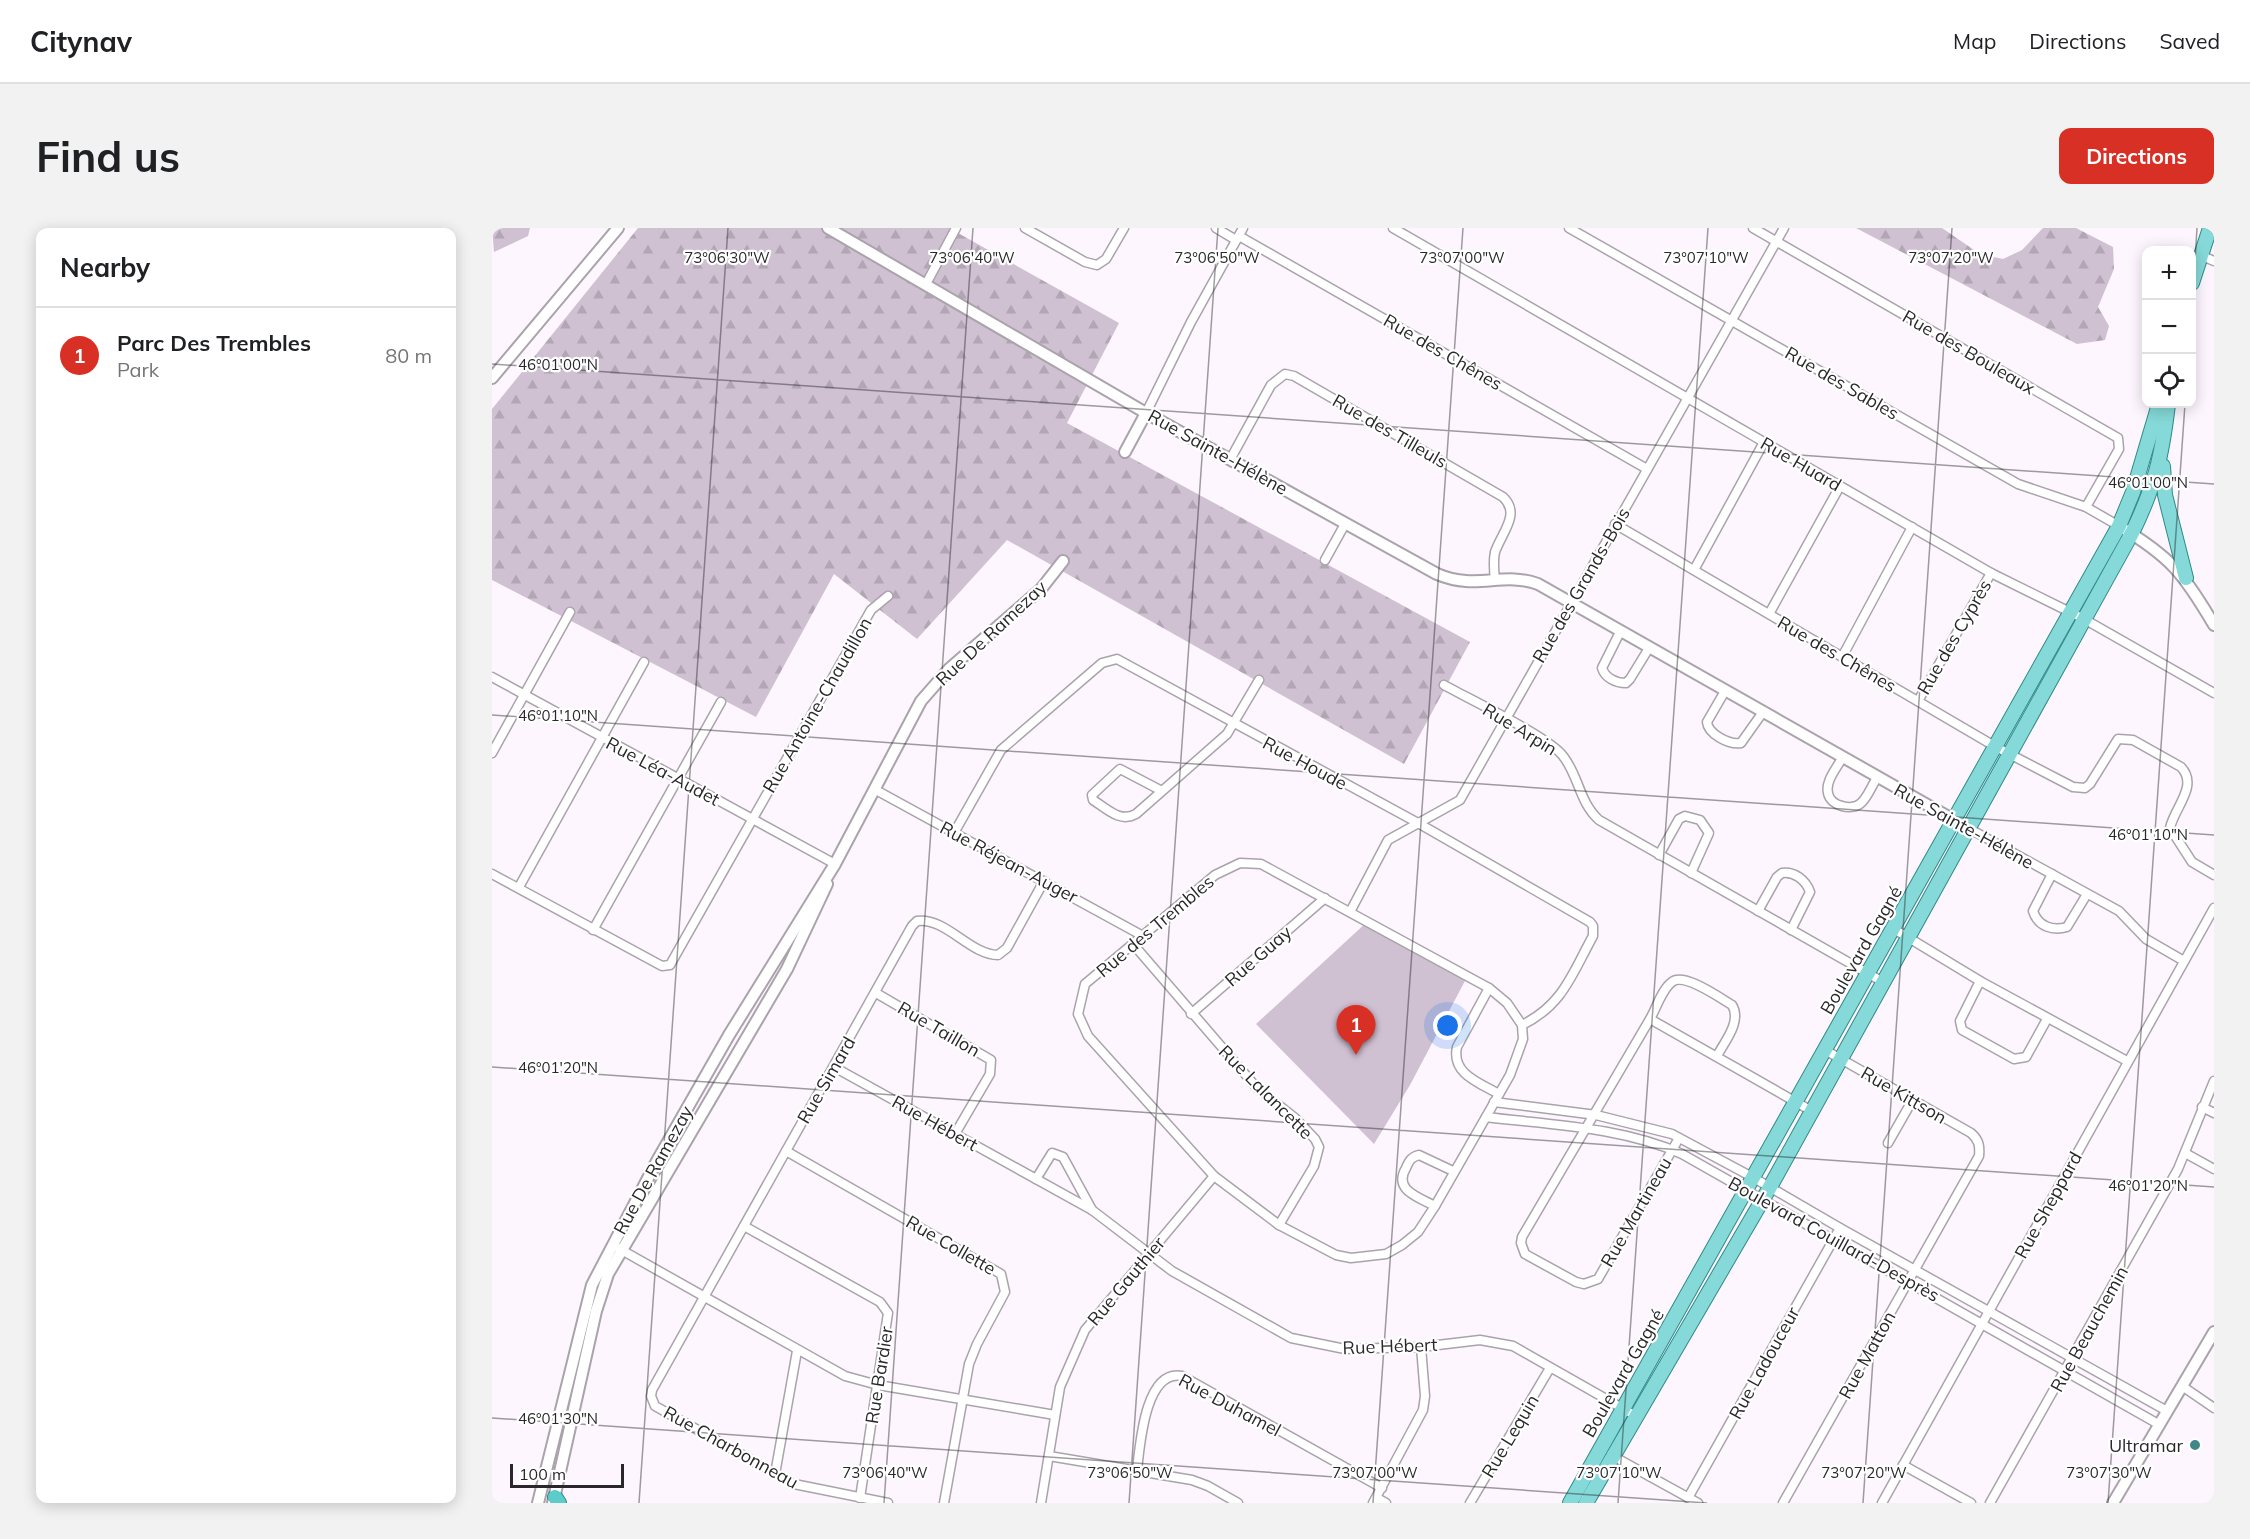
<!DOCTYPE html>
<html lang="en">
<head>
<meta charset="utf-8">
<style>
  :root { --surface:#fff; --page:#f2f2f2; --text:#202124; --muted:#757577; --line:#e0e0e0; --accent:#d93025 }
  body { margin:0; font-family:Mulish,sans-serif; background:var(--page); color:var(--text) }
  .controls { position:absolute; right:18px; top:18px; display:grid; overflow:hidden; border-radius:12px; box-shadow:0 3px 15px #0003 }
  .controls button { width:54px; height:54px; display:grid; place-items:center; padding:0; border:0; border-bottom:2px solid var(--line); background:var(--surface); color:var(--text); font:30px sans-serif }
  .scale { position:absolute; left:18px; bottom:15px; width:114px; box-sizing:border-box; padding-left:6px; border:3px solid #29272a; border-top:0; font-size:16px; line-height:21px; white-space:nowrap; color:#29272a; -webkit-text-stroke:4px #fff; paint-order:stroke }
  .you { position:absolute; left:956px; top:798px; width:21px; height:21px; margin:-15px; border:4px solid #fff; border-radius:50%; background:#1a73e8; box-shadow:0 0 0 9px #1a73e833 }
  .badge { display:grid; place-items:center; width:39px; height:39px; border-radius:50%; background:var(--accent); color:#fff; font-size:20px; font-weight:700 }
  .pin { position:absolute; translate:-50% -50px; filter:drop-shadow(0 2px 3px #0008) }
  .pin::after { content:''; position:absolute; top:32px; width:21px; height:18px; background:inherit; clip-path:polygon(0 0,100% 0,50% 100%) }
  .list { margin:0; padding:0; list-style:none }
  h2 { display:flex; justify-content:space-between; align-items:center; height:78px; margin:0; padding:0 24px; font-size:26px }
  h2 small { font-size:20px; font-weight:400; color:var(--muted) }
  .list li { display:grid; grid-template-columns:39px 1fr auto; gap:18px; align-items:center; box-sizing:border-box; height:96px; padding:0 24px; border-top:2px solid var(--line) }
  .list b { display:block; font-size:22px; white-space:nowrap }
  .list p { margin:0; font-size:20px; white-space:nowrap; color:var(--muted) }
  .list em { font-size:20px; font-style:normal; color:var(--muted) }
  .icon { flex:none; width:33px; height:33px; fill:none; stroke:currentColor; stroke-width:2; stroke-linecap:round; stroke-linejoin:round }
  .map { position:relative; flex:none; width:1722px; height:1275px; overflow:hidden; border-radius:12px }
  header { display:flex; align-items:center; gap:36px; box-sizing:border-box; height:84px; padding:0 30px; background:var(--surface); border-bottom:2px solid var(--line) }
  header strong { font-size:28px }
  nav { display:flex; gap:33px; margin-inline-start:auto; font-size:21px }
  .intro { display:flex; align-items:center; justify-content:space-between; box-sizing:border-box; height:144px; padding:0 36px }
  h1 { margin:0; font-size:42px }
  .button { padding:15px 27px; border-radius:12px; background:var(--accent); color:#fff; font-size:21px; font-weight:700 }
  main { display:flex; gap:36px; padding:0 36px }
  aside { flex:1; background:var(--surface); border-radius:12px; box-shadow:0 3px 15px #0003 }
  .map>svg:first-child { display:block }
</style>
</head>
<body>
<header>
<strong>Citynav</strong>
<nav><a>Map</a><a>Directions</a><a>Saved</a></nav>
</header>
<div class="intro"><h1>Find us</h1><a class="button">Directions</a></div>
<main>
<aside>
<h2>Nearby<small></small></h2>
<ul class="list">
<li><span class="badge">1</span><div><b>Parc Des Trembles</b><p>Park</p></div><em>80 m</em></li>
</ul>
</aside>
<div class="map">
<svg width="1722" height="1275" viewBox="0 0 1722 1275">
  <defs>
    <pattern id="forest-firs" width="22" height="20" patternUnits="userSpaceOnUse" patternTransform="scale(1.5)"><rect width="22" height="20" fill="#cfc0d2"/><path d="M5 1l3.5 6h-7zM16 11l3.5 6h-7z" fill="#b2a5b4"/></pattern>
  </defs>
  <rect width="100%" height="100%" fill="#fdf6fe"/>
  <!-- forest -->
  <g fill="url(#forest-firs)">
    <polygon points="0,0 38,0 36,8 2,24"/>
    <polygon points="146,0 457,0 627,95 575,195 978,414 912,536 515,312 425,411 342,346 264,489 0,352 0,181"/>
    <polygon points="1364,0 1450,0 1488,26 1511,31 1530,22 1551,0 1584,0 1621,19 1622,41 1606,79 1617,98 1613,112 1585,116"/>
  </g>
  <!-- park -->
  <polygon fill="#cfc0d2" points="875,694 975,749 918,857 882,916 764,796"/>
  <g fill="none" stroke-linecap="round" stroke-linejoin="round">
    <defs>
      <g id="minor">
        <polyline points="533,0 593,34 605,37 614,31 632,0"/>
        <polyline points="724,0 744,12"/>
        <polyline points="901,0 1499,345 1592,391 1722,465"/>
        <polyline points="1077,0 1526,256 1594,279 1627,298"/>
        <polyline points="1261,0 1626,210 1627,221 1594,279"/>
        <polyline points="747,8 1155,241"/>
        <polyline points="1708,27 1722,33"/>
        <polyline points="434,56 464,0"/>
        <polyline points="654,185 699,94 751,0"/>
        <path d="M739,230L779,157L793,146L802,148L1011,269C1029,286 1010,304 1003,324C1001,333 1002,343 1003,352"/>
        <path d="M1123,296L1504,519L1581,559L1593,560L1598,556L1626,511L1641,512L1689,539C1707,558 1682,580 1678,600L1700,634L1722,647"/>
        <polyline points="833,332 853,296"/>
        <polyline points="1202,342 1272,214"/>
        <polyline points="1277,386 1348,258"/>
        <path d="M1128,404L1110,440C1113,450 1124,455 1134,455L1138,451L1157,420"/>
        <polyline points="1350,429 1420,299"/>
        <polyline points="0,449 343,636"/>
        <path d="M952,457C977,471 1057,509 1071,528C1087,548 1087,574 1107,592L1391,754"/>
        <path d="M1233,463L1215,494C1216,506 1237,517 1249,515L1271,484"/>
        <polyline points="1426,473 1499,345"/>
        <polyline points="0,525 78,384"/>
        <path d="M1350,530C1345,540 1333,553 1336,565C1338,578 1361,584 1370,574C1376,568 1380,557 1385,550"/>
        <polyline points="382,561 651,708"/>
        <path d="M670,563L628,541L600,567L601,572C615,581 628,595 644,586L735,506L767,452"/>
        <polyline points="1476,600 1627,683 1654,711 1692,733"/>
        <path d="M462,605L509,522L610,435L625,431L926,595L1098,694L1101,698V708C1080,746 1071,777 1030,797"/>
        <polyline points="1167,627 1187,591 1193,588 1208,592 1217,605 1199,645"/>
        <polygon points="748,635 769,636 997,760 1015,775 1030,797 1031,811 1018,847 943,978 926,1004 910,1017 894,1026 859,1030 844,1027 787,997 722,948 596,808 586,786 593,756 723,647"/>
        <polyline points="0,646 170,738 178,737 379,382 396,368"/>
        <path d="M1560,646L1541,683C1546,699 1561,703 1575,699L1595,666"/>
        <polyline points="27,659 152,434"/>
        <path d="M1266,683L1285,649L1290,645C1302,643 1314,652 1318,664L1299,702"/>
        <polyline points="858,684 896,612 968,572 1292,0"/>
        <polyline points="1402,701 1488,753 1635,833"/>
        <polyline points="101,702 229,474"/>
        <polyline points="641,716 765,860 803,890 823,911 827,919 822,938 787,997"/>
        <polyline points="1488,753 1468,793 1470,802 1522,831 1534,829 1555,791"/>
        <path d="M997,760L965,819C959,846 988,855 1007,866"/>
        <polyline points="384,765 499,832 498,846 463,906"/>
        <polyline points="699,786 833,670"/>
        <path d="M1158,791C1164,781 1170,761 1180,754C1192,744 1228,770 1240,777C1250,793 1233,813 1225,828"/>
        <polyline points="342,839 600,982 680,1043 799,1110 853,1121 929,1119 988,1112 1021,1118 1144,1188"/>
        <polyline points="1002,874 1104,887 1180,906 1262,950 1348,1000 1675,1183"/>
        <polyline points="1710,879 1722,885"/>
        <path d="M994,889C1059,897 1130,899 1190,926L1668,1197"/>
        <polyline points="1187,910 1106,1051 1092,1056 1084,1054 1033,1026 1029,1015 1030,1009 1158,791 1318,882"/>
        <polyline points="1396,915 1420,873"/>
        <polyline points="294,923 509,1046 513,1064 485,1116 477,1136 452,1275"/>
        <polyline points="1693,925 1722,941"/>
        <polyline points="544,951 560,925 571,929 600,982"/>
        <path d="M943,978C926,969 901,962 914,940C917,933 919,929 927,927L961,943"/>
        <polyline points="252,998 388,1074 396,1085 368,1270"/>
        <polyline points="126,1020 353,1148 386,1157 563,1187"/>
        <polyline points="1690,1158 1722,1180"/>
        <polyline points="1119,1227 1206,1275"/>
        <polyline points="557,1228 700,1252 716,1258 746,1275"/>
        <polyline points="1411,1237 1479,1275"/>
        <path d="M645,1242C648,1217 653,1141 690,1148L890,1260"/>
        <polyline points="283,1246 305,1123"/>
        <polyline points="885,1270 894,1275"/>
        <polyline points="1196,1270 1348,1000"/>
        <path d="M396,1275L302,1256L163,1178L159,1168L160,1162L420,698L425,693C454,689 478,727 506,727L515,720L552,653"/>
        <polyline points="549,1275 568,1159 593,1102 722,948"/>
        <polyline points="881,1275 931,1182 933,1168 929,1119"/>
        <polyline points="978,1275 1058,1140"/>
        <path d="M1291,1275L1487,928C1488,918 1487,912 1479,905L1333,822"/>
        <polyline points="1390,1275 1722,680"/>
        <polyline points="1498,1275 1686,941 1722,853"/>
      </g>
      <g id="tertiary">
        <path d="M336,0L654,185L945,346C985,363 1010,343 1046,356L1476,600"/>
        <polyline points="0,150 126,0"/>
        <polyline points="633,224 654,185"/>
        <path d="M1627,298C1679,329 1692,346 1722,397"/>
        <polyline points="46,1275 100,1057 165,933 237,807 343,636 429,473 457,441 549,361 571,333"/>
        <polyline points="61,1275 104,1083 116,1046 295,741 335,656"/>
        <polyline points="1621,1275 1722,1104"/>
      </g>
      <g id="primary">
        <polyline points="1700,55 1718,0"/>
        <polyline points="1671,238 1673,267 1694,350"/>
        <polyline points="1078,1275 1627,298 1641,264 1667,176"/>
        <path d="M1094,1275L1278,959L1640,305C1663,258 1670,228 1676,176"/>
      </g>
      <polyline id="trunk" points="63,1269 67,1275"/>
    </defs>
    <!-- minor casing -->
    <use href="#minor" stroke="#aaa3ab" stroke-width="11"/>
    <!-- tertiary casing -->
    <use href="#tertiary" stroke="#aaa3ab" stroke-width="14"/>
    <!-- primary casing -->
    <use href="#primary" stroke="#308a8a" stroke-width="16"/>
    <!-- trunk casing -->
    <use href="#trunk" stroke="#308a8a" stroke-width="16"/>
    <!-- minor -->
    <use href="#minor" stroke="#fff" stroke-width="8"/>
    <!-- tertiary -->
    <use href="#tertiary" stroke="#fff" stroke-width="10"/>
    <!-- primary -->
    <use href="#primary" stroke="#85d9d8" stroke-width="14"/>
    <!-- trunk -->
    <use href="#trunk" stroke="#5ccccb" stroke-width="14"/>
  </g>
  <!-- ticks -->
  <path fill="none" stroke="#29272a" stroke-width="1.5" stroke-opacity="0.45" d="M1700,83L1705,0M0,136L1722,256M0,487L1722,607M0,839L1722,959M0,1190L1215,1275M147,1275L236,0M392,1275L481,0M637,1275L726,0M881,1275L971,0M1126,1275L1216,0M1371,1275L1460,0M1616,1275L1693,176"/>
  <!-- markers -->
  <circle fill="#408887" stroke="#fff" stroke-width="2" cx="1703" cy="1217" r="6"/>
  <g text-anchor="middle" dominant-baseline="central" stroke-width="4.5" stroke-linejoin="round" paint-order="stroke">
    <!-- street labels -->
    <g font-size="18" fill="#29272a" stroke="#fff">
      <text transform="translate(951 124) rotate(30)">Rue des Chênes</text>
      <text transform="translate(1477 124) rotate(30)">Rue des Bouleaux</text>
      <text transform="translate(1350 155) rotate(30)">Rue des Sables</text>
      <text transform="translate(898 203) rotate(30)">Rue des Tilleuls</text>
      <text transform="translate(726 224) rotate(29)">Rue Sainte-Hélène</text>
      <text transform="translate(1309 236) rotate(30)">Rue Huard</text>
      <text transform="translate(1089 357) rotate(-60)">Rue des Grands-Bois</text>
      <text transform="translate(499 405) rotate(-43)">Rue De Ramezay</text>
      <text transform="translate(1462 409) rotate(-60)">Rue des Cyprès</text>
      <text transform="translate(1345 426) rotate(30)">Rue des Chênes</text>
      <text transform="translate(325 477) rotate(-60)">Rue Antoine-Chaudillon</text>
      <text transform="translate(1028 501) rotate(31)">Rue Arpin</text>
      <text transform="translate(813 535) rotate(28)">Rue Houde</text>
      <text transform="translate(171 543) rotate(28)">Rue Léa-Audet</text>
      <text transform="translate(1472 598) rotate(29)">Rue Sainte-Hélène</text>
      <text transform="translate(517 634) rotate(28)">Rue Réjean-Auger</text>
      <text transform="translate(663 698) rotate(-40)">Rue des Trembles</text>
      <text transform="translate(1369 722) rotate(-60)">Boulevard Gagné</text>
      <text transform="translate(766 728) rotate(-41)">Rue Guay</text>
      <text transform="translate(447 801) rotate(30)">Rue Taillon</text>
      <text transform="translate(334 852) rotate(-60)">Rue Simard</text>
      <text transform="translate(774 864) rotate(45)">Rue Lalancette</text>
      <text transform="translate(1412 867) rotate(30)">Rue Kittson</text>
      <text transform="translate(443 895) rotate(29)">Rue Hébert</text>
      <text transform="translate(161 942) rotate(-61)">Rue De Ramezay</text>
      <text transform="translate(1556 977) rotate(-61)">Rue Sheppard</text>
      <text transform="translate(1144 984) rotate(-60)">Rue Martineau</text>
      <text transform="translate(1342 1011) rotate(29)">Boulevard Couillard-Desprès</text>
      <text transform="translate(459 1017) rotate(30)">Rue Collette</text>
      <text transform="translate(634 1053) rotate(-50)">Rue Gauthier</text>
      <text transform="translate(1597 1101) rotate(-61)">Rue Beauchemin</text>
      <text transform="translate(898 1118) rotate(-2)">Rue Hébert</text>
      <text transform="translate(1375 1127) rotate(-61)">Rue Matton</text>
      <text transform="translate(1272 1135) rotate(-61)">Rue Ladouceur</text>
      <text transform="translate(1131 1145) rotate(-60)">Boulevard Gagné</text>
      <text transform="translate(387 1147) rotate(-81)">Rue Bardier</text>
      <text transform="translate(738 1177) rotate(28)">Rue Duhamel</text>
      <text transform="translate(1018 1208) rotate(-59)">Rue Lequin</text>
      <text transform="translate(239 1219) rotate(29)">Rue Charbonneau</text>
    </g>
    <!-- poi labels -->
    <g font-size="18" fill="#29272a" stroke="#fff" text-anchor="end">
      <text x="1691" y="1217">Ultramar</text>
    </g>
  </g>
  <g font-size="15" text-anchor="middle" fill="#29272a" stroke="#fff" stroke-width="4.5" stroke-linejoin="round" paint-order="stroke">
    <text x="235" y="35">73°06'30"W</text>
    <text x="480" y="35">73°06'40"W</text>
    <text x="725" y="35">73°06'50"W</text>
    <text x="970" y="35">73°07'00"W</text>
    <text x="1214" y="35">73°07'10"W</text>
    <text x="1459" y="35">73°07'20"W</text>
    <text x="66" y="142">46°01'00"N</text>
    <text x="1656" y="260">46°01'00"N</text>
    <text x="66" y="493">46°01'10"N</text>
    <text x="1656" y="612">46°01'10"N</text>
    <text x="66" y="845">46°01'20"N</text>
    <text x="1656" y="963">46°01'20"N</text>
    <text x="66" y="1196">46°01'30"N</text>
    <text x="393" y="1250">73°06'40"W</text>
    <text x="638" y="1250">73°06'50"W</text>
    <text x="883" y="1250">73°07'00"W</text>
    <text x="1127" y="1250">73°07'10"W</text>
    <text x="1372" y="1250">73°07'20"W</text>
    <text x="1617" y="1250">73°07'30"W</text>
  </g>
</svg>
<div class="controls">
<button>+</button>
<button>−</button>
<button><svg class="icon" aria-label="locate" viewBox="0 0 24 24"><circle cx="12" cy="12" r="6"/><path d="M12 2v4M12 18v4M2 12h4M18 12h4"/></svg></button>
</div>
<div class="scale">100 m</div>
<div class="you"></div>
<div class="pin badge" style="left:864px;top:827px">1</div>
</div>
</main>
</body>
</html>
